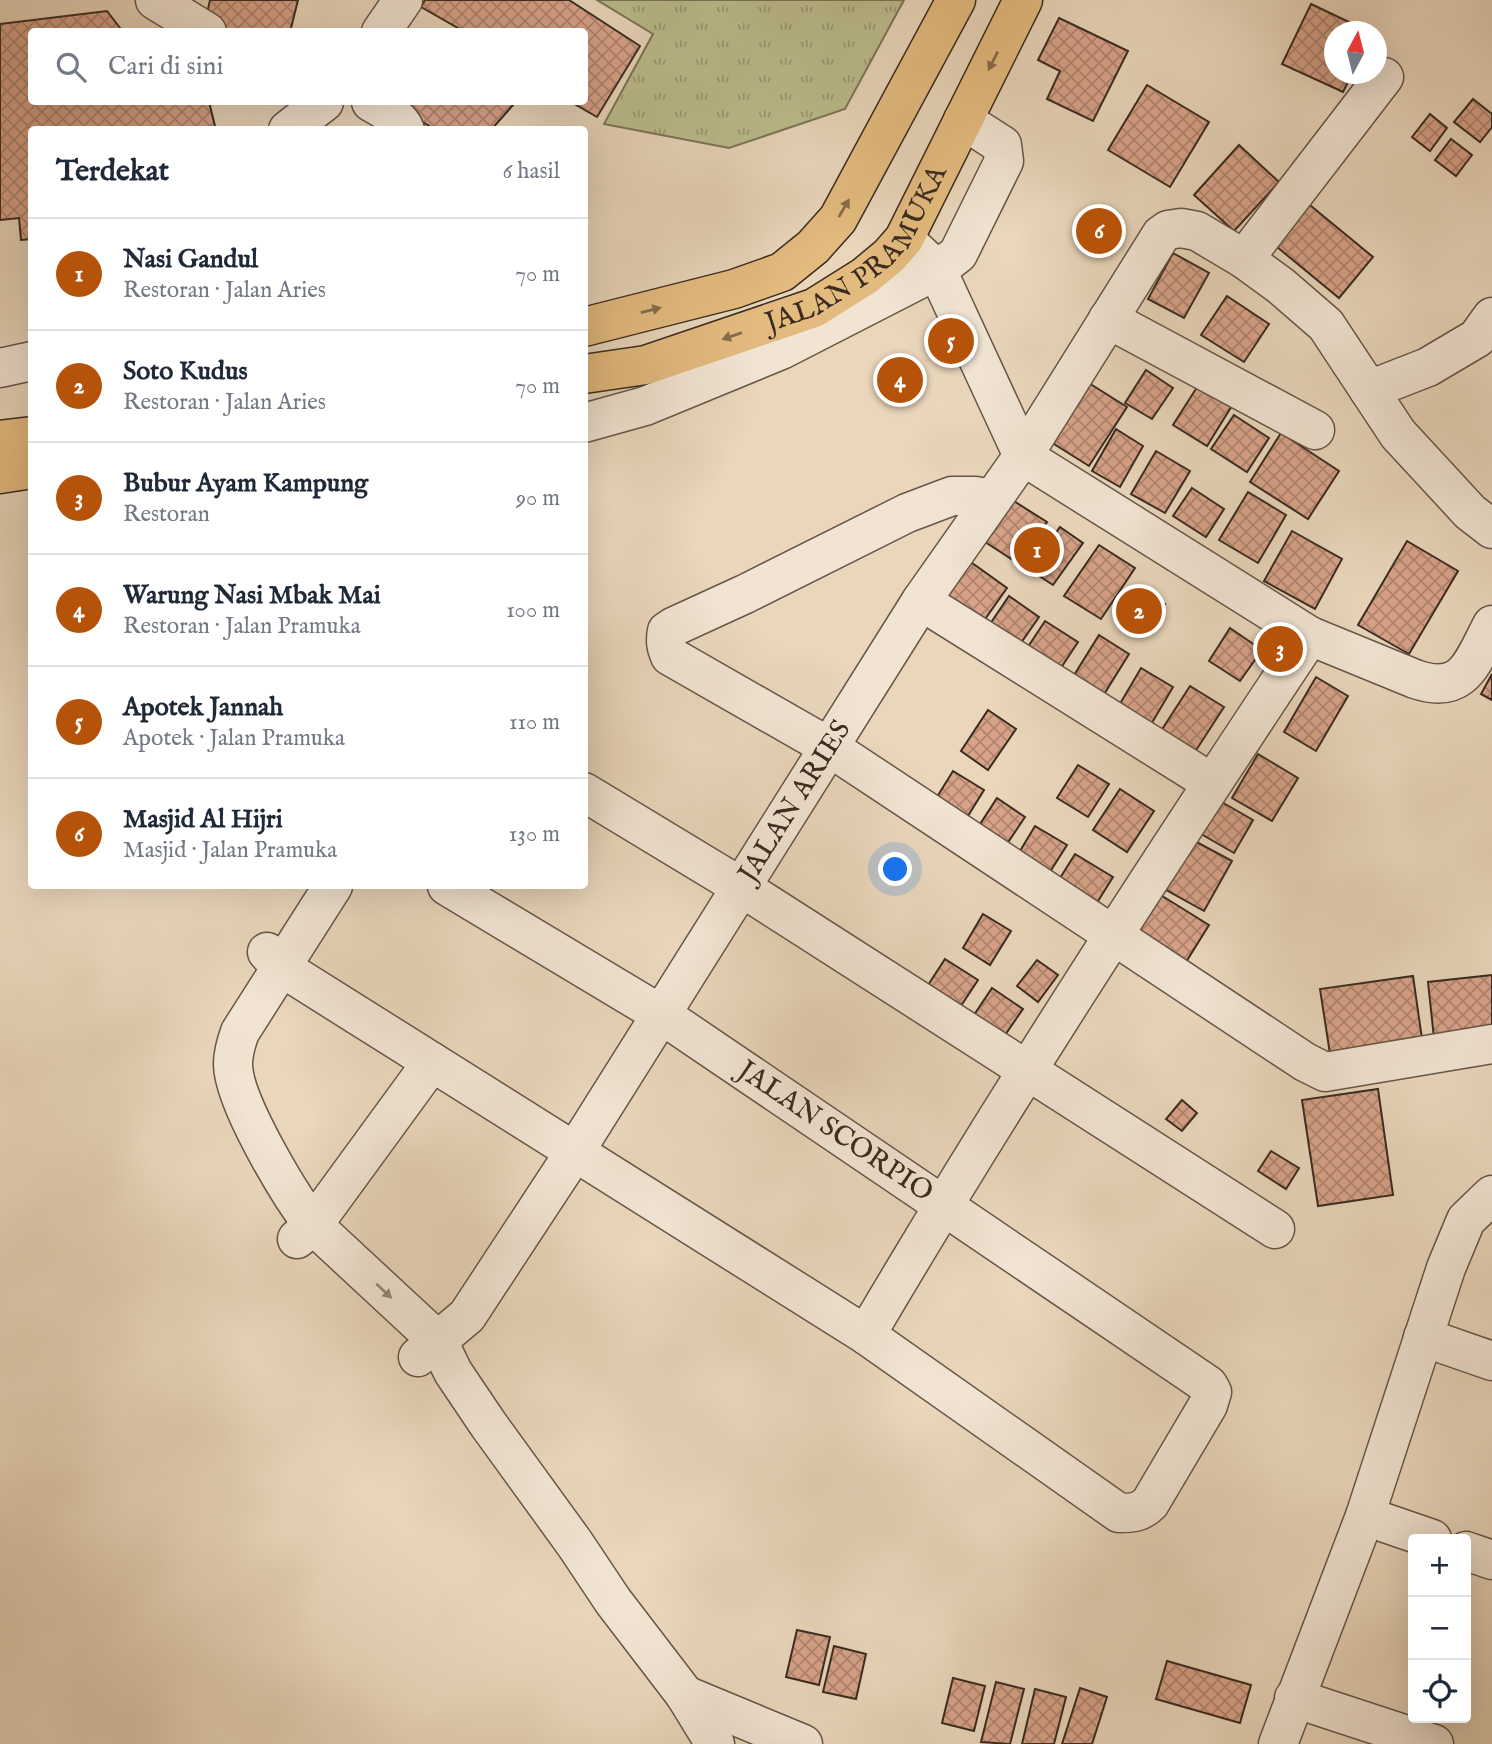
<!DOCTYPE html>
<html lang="id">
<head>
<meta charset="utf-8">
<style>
  :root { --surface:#fff; --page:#f2f2f3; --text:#1f2937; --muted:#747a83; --line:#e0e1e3; --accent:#b45309 }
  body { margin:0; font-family:"IM FELL English",serif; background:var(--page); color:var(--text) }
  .controls { position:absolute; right:21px; bottom:21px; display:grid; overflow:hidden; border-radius:7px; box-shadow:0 7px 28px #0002 }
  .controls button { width:63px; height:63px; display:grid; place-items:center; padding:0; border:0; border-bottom:2px solid var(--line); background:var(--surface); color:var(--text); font:35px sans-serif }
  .compass { position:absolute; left:1324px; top:21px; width:63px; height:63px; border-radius:50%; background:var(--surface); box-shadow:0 7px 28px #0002; rotate:7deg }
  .you { position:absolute; left:896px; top:870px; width:24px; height:24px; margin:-18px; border:5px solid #fff; border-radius:50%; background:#1a73e8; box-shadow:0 0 0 10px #1a73e833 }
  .badge { display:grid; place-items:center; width:46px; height:46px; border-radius:50%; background:var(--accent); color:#fff; font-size:23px; font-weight:700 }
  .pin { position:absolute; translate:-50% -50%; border:4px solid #fff; box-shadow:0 2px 7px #0006 }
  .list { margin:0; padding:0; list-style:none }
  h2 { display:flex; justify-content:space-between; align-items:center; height:91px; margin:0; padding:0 28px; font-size:30px }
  h2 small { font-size:23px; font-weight:400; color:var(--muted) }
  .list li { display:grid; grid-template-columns:46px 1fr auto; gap:21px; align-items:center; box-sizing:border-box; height:112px; padding:0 28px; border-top:2px solid var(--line) }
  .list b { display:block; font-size:26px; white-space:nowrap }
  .list p { margin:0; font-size:23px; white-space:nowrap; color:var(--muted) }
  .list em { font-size:23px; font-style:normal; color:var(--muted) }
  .icon { flex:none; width:38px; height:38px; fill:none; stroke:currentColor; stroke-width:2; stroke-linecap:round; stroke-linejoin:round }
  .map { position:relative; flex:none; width:1492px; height:1744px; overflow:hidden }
  .search { position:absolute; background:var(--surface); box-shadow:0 7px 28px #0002; left:28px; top:28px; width:560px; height:77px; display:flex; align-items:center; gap:18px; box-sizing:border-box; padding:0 24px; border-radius:7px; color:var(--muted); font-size:26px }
  .panel { position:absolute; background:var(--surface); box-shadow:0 7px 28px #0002; left:28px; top:126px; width:560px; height:763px; border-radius:7px }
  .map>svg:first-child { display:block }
</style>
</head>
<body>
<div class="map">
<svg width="1492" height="1744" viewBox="0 0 1492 1744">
  <defs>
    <pattern id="grass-tufts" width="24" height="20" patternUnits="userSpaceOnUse" patternTransform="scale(1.75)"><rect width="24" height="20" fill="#bbbc8c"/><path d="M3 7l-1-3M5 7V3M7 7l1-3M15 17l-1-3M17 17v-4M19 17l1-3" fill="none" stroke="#999972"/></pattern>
    <pattern id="building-cross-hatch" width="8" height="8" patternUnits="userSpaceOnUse" patternTransform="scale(1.75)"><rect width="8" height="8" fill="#d8a389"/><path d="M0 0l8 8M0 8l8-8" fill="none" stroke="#b08570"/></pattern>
  </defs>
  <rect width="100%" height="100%" fill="#e9d6bb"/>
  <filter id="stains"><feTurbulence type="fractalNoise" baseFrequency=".00286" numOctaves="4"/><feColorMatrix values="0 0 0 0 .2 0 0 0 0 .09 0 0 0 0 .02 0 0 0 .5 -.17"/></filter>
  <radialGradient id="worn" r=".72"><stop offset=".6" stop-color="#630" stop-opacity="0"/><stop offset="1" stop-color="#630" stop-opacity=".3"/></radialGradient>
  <!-- grass -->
  <polygon fill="url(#grass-tufts)" stroke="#7a7456" stroke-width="2" points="597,0 904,0 845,109 729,148 604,124 653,34"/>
  <!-- building -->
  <g fill="url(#building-cross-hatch)" stroke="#3a2b21" stroke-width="2">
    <polygon points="210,0 298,0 290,32 228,32 205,23"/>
    <polygon points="425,0 569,0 640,46 597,117 571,102 584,102 584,32 465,32 421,7"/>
    <polygon points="1311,4 1370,32 1334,32 1334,74 1352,74 1343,92 1282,64"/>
    <polygon points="107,11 123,32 32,32 32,102 209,102 216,130 32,130 32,239 21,240 19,218 0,220 0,24"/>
    <polygon points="1059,18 1128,51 1093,121 1047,99 1060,71 1038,60"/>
    <polygon points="1147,85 1209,122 1170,187 1108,150"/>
    <polygon points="1473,99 1492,114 1492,127 1480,142 1454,122"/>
    <polygon points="389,102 510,102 513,105 491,130 436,130"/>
    <polygon points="1430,114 1447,128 1430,151 1412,137"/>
    <polygon points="1451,139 1472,155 1456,176 1435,160"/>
    <polygon points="1239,145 1279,182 1234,231 1194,195"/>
    <polygon points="1305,201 1373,257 1339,298 1271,242"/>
    <polygon points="1173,253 1209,273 1184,318 1148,299"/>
    <polygon points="1227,296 1269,324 1244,362 1201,335"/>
    <polygon points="1146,370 1173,388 1152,419 1125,403"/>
    <polygon points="1076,375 1127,407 1089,466 1038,434"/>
    <polygon points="1199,384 1233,404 1207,446 1173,425"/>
    <polygon points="1234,415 1269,438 1247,472 1211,449"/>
    <polygon points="1116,429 1143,446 1120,487 1092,471"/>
    <polygon points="1281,433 1339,471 1308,519 1250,482"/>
    <polygon points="1156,451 1190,471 1165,513 1131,494"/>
    <polygon points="1192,488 1224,509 1206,537 1173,516"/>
    <polygon points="1248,492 1286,515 1258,563 1219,540"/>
    <polygon points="1009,498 1047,522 1019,564 982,540"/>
    <polygon points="1060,527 1083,543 1053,585 1030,570"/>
    <polygon points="1292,531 1342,559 1315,609 1264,581"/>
    <polygon points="1407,541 1458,571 1409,654 1358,625"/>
    <polygon points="1099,545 1135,568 1101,619 1064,596"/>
    <polygon points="968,560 1007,588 978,629 939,602"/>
    <polygon points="1137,586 1165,604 1145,635 1117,617"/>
    <polygon points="1009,596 1039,617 1016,650 986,630"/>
    <polygon points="1045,621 1078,642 1053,680 1020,659"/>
    <polygon points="1230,628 1262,650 1240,681 1209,661"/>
    <polygon points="1099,635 1129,654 1098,704 1068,685"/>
    <polygon points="1141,668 1173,687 1146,733 1114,714"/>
    <polygon points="1492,674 1492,700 1481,694"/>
    <polygon points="1316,677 1348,696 1316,751 1284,732"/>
    <polygon points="1190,686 1224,707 1193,755 1159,734"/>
    <polygon points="988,710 1016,729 988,770 961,751"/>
    <polygon points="1258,754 1298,778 1272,821 1232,798"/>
    <polygon points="1078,765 1109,784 1088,817 1057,798"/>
    <polygon points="953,771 984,790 960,829 929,810"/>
    <polygon points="1120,789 1154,811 1127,852 1093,830"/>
    <polygon points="997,798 1025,817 1003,850 975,832"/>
    <polygon points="1220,801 1253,820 1234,853 1201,834"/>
    <polygon points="1035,826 1067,845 1048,875 1017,856"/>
    <polygon points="1189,838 1232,861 1204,911 1161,887"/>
    <polygon points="1075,854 1113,877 1095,906 1057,883"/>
    <polygon points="1159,894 1209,925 1181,970 1131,939"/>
    <polygon points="983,914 1011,931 990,965 963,948"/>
    <polygon points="945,959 978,980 953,1018 921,996"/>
    <polygon points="1037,960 1058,975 1038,1002 1017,986"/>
    <polygon points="1492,975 1492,1031 1434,1038 1428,982"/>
    <polygon points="1413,976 1424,1053 1332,1067 1320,989"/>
    <polygon points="992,988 1023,1009 996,1048 966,1027"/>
    <polygon points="1378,1089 1393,1195 1318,1206 1302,1100"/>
    <polygon points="1182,1100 1197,1113 1182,1131 1166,1119"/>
    <polygon points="1271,1151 1299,1168 1286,1189 1258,1171"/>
    <polygon points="797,1630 830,1637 819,1685 786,1677"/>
    <polygon points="834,1646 866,1654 856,1699 823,1692"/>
    <polygon points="1167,1661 1251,1685 1240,1723 1156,1699"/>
    <polygon points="953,1678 985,1686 974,1731 942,1723"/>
    <polygon points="996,1682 1024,1689 1010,1744 981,1742"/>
    <polygon points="1080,1688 1107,1697 1092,1744 1062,1744"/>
    <polygon points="1035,1689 1066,1697 1054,1744 1022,1744"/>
  </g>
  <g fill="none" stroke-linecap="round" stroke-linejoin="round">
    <defs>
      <g id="minor">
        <polyline points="155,0 207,32"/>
        <polyline points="381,32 403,0"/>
        <path d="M371,102C383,109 400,117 405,130"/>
        <polyline points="288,130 324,102"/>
        <path d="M904,239L937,270L1023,456L1310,636L1415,679C1464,696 1472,663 1492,625"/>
        <polyline points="1244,259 1384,77"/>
        <polyline points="1108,319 1315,430"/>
        <polyline points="0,368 32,361"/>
        <polyline points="1369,390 1428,367 1477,338 1492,317"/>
        <polyline points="584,423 645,406 781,350 937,270 958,254 1004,161 1002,145 963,120"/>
        <path d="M991,499L975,496H952L907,513L745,594L673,627L667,631C665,641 666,647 670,656L829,747L1305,1062L1325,1072L1492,1044"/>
        <polyline points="921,601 1212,783"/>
        <polyline points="584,792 741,887 1275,1229"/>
        <path d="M333,886L240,1032C236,1043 233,1053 233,1064C233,1101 289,1194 313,1225L438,1341L453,1372L488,1424L575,1544L613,1601L685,1695L715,1744"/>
        <path d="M267,952L281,967L866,1335L1119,1513C1132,1513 1140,1513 1150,1503L1208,1405L1212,1392L1208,1385L662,1015L447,886"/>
        <polyline points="297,1239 313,1225 432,1062"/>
        <path d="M866,1335C1006,1097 1157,866 1310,636"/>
        <polyline points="1423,1337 1492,1361"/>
        <path id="s1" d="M418,1357L467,1316L574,1153L921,601L1023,456L1161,235L1168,230L1181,228L1197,231L1244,259L1281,286L1326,325L1398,434L1470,512L1492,529"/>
        <polyline points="1365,1516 1432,1539"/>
        <polyline points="1466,1551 1492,1560"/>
        <polyline points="685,1695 803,1744"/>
        <polyline points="1294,1698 1434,1744"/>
        <polyline points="1278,1744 1365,1516 1446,1268 1466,1220 1492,1195"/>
      </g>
      <g id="major">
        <polyline points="584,327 734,289 782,272 813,247 838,219 956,0"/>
        <path id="s2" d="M584,374L646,365L814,308L865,276L889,256L904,239L1023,0"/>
        <polyline points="0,440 32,436"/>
        <polyline points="0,474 32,469"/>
      </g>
    </defs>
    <!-- minor casing -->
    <use href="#minor" stroke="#665648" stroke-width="41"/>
    <!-- major casing -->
    <use href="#major" stroke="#3a2b21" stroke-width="41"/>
    <!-- minor -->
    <use href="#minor" stroke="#f1e4d3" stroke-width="38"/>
    <!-- major -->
    <use href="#major" stroke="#e4bb7e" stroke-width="38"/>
  </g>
  <!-- one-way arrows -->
  <defs><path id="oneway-solid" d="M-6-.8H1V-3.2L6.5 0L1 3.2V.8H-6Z" transform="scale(1.75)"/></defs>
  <g fill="#866c4b">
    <use href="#oneway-solid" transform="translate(993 61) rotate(117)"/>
    <use href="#oneway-solid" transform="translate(844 208) rotate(-60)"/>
    <use href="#oneway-solid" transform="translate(651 310) rotate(-14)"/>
    <use href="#oneway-solid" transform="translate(732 336) rotate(161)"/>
  </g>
  <use fill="#96887a" href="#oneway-solid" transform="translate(384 1291) rotate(43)"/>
  <g text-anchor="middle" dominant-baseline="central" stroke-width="5" stroke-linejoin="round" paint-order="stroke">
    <!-- street labels -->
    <g font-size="28" fill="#3a2b21" stroke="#f1e4d3">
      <text stroke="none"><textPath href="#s2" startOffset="312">JALAN PRAMUKA</textPath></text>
      <text stroke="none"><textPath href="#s1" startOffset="674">JALAN ARIES</textPath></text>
      <text transform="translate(835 1132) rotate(34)">JALAN SCORPIO</text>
    </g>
  </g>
  <rect width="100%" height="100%" filter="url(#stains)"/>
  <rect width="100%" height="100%" fill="url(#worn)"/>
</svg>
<div class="controls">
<button>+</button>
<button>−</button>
<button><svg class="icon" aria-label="locate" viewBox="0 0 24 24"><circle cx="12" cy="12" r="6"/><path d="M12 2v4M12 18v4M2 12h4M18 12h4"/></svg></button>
</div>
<svg class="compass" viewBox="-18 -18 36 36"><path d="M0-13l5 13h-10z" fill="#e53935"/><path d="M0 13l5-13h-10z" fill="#747a83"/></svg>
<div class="you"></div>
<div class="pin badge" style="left:1037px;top:550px">1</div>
<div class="pin badge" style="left:1139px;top:611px">2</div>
<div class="pin badge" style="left:1280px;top:649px">3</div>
<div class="pin badge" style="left:900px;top:380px">4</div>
<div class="pin badge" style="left:951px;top:341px">5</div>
<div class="pin badge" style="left:1099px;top:231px">6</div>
<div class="search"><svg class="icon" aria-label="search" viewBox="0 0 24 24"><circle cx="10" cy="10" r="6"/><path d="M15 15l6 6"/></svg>Cari di sini</div>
<section class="panel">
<h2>Terdekat<small>6 hasil</small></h2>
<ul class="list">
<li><span class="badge">1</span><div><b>Nasi Gandul</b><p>Restoran · Jalan Aries</p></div><em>70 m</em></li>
<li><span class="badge">2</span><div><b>Soto Kudus</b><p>Restoran · Jalan Aries</p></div><em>70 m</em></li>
<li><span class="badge">3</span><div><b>Bubur Ayam Kampung</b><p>Restoran</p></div><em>90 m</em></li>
<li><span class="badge">4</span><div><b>Warung Nasi Mbak Mai</b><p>Restoran · Jalan Pramuka</p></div><em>100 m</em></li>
<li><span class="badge">5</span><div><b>Apotek Jannah</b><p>Apotek · Jalan Pramuka</p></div><em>110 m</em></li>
<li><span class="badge">6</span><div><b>Masjid Al Hijri</b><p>Masjid · Jalan Pramuka</p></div><em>130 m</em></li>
</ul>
</section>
</div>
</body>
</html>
